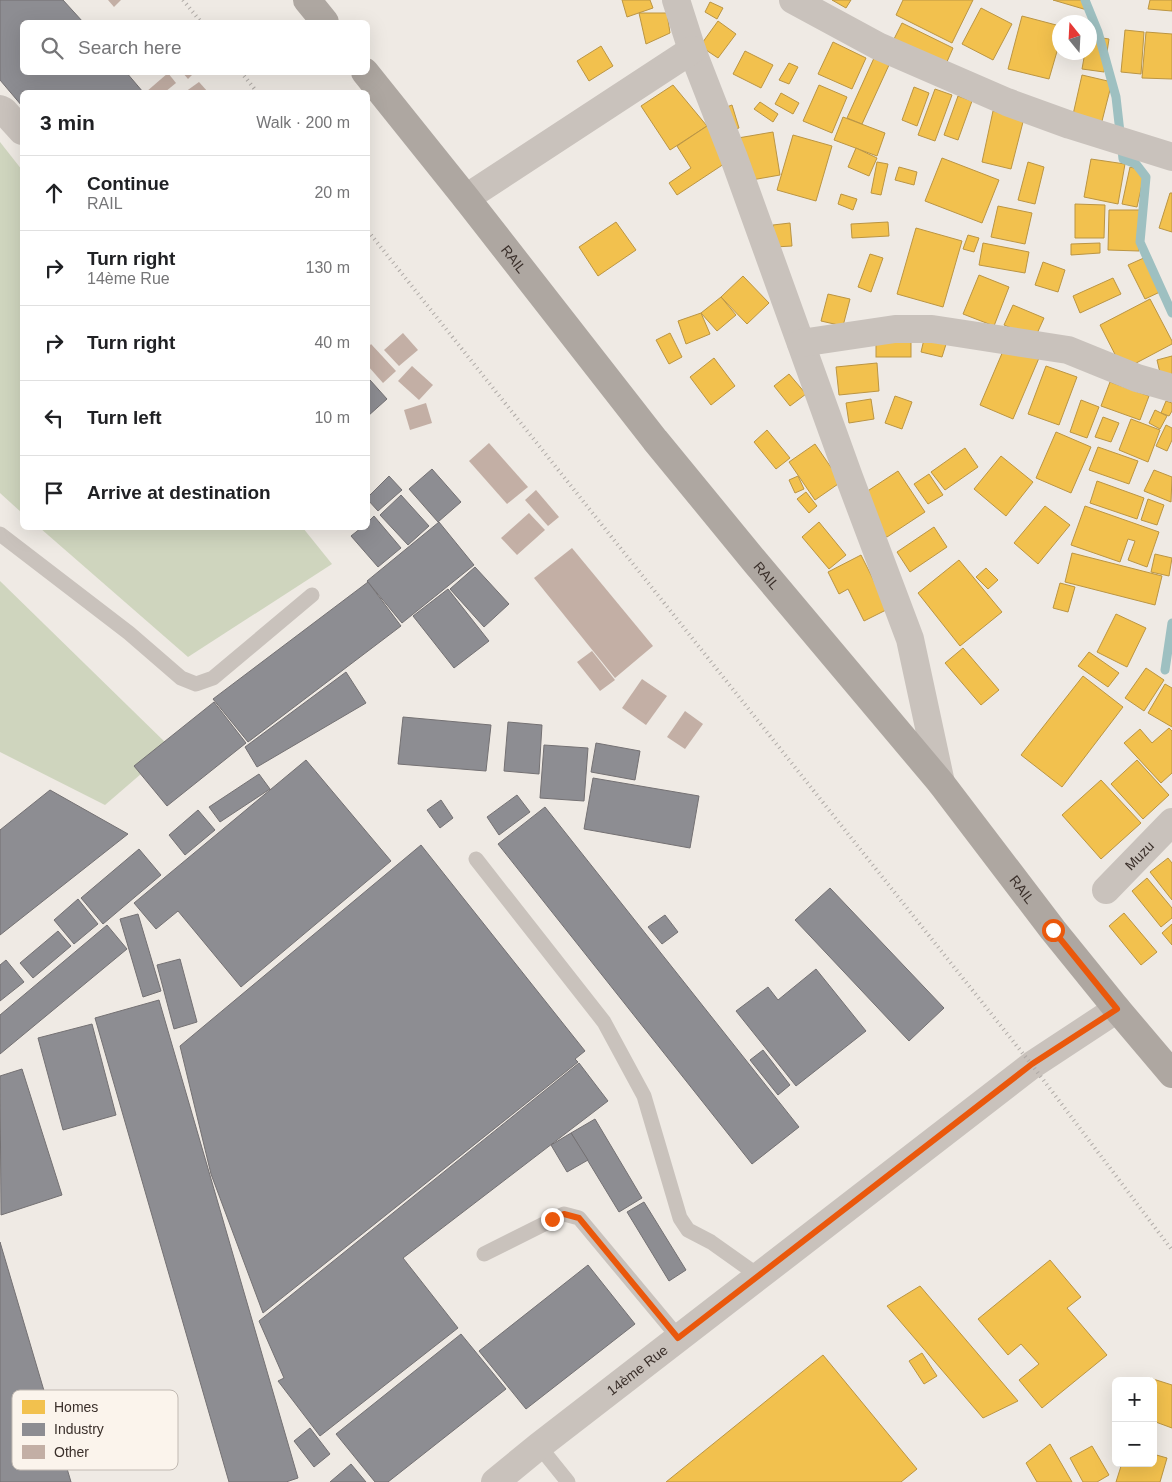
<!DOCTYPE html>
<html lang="en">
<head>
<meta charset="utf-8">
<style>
  :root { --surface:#fff; --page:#f6f6f6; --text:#202124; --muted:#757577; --line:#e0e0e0 }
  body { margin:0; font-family:Helvetica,sans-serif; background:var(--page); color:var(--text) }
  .controls { position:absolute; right:15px; bottom:15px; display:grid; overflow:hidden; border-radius:8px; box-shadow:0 5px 20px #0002 }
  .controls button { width:45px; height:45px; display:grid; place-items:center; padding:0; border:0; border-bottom:1px solid var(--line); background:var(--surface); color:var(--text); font:25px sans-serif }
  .compass { position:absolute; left:1052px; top:15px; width:45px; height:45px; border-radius:50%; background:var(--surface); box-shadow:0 5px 20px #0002; rotate:342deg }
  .stop { position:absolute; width:15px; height:15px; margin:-11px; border:4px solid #ea580c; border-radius:50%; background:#fff }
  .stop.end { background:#ea580c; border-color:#fff; box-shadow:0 1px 5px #0008 }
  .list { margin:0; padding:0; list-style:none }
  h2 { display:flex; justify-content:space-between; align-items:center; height:65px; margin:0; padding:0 20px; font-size:21px }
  h2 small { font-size:16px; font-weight:400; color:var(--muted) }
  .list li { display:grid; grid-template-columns:32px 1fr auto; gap:15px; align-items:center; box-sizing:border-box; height:75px; padding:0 20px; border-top:1px solid var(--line) }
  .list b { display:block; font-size:19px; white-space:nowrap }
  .list p { margin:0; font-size:16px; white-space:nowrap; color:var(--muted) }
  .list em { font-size:16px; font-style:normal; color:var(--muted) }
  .icon { flex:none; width:28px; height:28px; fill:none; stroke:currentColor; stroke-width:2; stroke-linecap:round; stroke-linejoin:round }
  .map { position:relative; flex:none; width:1172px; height:1482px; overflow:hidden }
  .search { position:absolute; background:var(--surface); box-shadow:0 5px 20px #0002; left:20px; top:20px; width:350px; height:55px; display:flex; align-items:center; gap:12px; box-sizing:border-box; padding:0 18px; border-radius:8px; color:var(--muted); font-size:19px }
  .panel { position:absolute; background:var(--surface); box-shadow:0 5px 20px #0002; left:20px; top:90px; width:350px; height:440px; border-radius:8px }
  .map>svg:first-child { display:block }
</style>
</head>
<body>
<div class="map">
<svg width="1172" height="1482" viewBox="0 0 1172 1482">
  <rect width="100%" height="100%" fill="#efeae4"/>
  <!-- green -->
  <g fill="#cfd5be">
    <polygon points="0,142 22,170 22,513 0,493"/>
    <polygon points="40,528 303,528 332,564 188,657"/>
    <polygon points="0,581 171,748 105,805 0,752"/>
  </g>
  <!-- homes -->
  <g fill="#f2c14e" stroke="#bb9543">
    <polygon points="622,0 650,0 653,8 627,17"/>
    <polygon points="832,0 851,0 846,8"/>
    <polygon points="903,0 973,0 952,43 896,15"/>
    <polygon points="1053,0 1088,0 1087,10"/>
    <polygon points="1150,0 1172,0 1172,11 1148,9"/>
    <polygon points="710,2 723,8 717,19 705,12"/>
    <polygon points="981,8 1012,24 993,60 962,44"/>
    <polygon points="639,13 667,13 670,33 646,44"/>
    <polygon points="1022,16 1060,26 1060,41 1049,79 1008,69"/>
    <polygon points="718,21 736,34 718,58 700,46"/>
    <polygon points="902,23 953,48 946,64 894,39"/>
    <polygon points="1125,30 1144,32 1141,74 1121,72"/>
    <polygon points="1146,32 1172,34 1172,79 1142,78"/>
    <polygon points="1090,36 1109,39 1104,72 1082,69 1085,52 1090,52"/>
    <polygon points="833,42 866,58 852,89 818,74"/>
    <polygon points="601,46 613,66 589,81 577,61"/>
    <polygon points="745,51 773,65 761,88 733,74"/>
    <polygon points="874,58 889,65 862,124 847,118"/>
    <polygon points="789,63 798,67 789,84 779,80"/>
    <polygon points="1082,75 1112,82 1101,125 1072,119"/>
    <polygon points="673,85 707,126 670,150 641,106"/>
    <polygon points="819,85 847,97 832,133 803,121"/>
    <polygon points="914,87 929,93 917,126 902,120"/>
    <polygon points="935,89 952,95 935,141 918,135"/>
    <polygon points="781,93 799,103 793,114 775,104"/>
    <polygon points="958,96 972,101 958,140 944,135"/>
    <polygon points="760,102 778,114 773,122 754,109"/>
    <polygon points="732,105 739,128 731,130 724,108"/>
    <polygon points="993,111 1024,118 1011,169 982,162"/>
    <polygon points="843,117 885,133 877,156 834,140"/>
    <polygon points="710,124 733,158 677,195 669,183 691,168 677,146"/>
    <polygon points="773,132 780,175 746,181 738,138"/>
    <polygon points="793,135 832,146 816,201 777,190"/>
    <polygon points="856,148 877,158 869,176 848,167"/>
    <polygon points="942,158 999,180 982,223 925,201"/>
    <polygon points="1091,159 1125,164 1118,204 1084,197"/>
    <polygon points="877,162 888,164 881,195 871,193"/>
    <polygon points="1028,162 1044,167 1035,204 1018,200"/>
    <polygon points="899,167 917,172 914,185 895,180"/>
    <polygon points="1130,167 1145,171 1137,207 1122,204"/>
    <polygon points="1170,193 1172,193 1172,232 1159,228"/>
    <polygon points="841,194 857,199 853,210 838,204"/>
    <polygon points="1075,204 1105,205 1104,238 1075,238"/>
    <polygon points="998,206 1032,213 1025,244 991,237"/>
    <polygon points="1109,210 1140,210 1139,251 1108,250"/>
    <polygon points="616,222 636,250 598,276 579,247"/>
    <polygon points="888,222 889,236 852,238 851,224"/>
    <polygon points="790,223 792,246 775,247 773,225"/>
    <polygon points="916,228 962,241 943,307 897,294"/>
    <polygon points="968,235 979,238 974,252 963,249"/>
    <polygon points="983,243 1029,252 1025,273 979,265"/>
    <polygon points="1100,243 1100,253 1071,255 1071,244"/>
    <polygon points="870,254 883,258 871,292 858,287"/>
    <polygon points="1146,257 1162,291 1145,299 1128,265"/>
    <polygon points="1043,262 1065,270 1058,292 1035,285"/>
    <polygon points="979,275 1009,287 994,326 963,314"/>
    <polygon points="743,276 769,303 747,324 721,297"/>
    <polygon points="1113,278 1121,294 1080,313 1073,296"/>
    <polygon points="828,294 850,299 843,326 821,321"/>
    <polygon points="721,297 736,315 717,331 701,313"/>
    <polygon points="1150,299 1172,341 1172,344 1123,370 1100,325"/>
    <polygon points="1013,305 1044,318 1035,338 1004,325"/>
    <polygon points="701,313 710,334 686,344 678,321"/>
    <polygon points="670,333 682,357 669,364 656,340"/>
    <polygon points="925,335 947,341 942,357 921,352"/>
    <rect x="876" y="340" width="35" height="17"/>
    <polygon points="1006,344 1039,358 1013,419 980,405"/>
    <polygon points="1172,356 1172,374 1161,377 1157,360"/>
    <polygon points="714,358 735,386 711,405 690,377"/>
    <polygon points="877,363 879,391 839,395 836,367"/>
    <polygon points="1046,366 1077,377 1059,425 1028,414"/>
    <polygon points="789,374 806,394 790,406 774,386"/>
    <polygon points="1110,382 1149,396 1140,420 1101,406"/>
    <polygon points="895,396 912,402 902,429 885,423"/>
    <polygon points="871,399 874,419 849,423 846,403"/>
    <polygon points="1081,400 1099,407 1087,438 1070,432"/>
    <polygon points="1166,401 1172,403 1172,411 1169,416 1161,413"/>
    <polygon points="1155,410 1167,416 1160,429 1149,423"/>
    <polygon points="1103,417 1119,423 1111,442 1095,437"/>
    <polygon points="1131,419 1160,430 1148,462 1119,450"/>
    <polygon points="1166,425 1172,428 1172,440 1167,451 1156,446"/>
    <polygon points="767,430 790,458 776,469 754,442"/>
    <polygon points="1056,432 1091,447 1071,493 1036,478"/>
    <polygon points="815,444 841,482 815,500 789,462"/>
    <polygon points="1098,447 1138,461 1129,484 1089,470"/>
    <polygon points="965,448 978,467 945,490 931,472"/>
    <polygon points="1001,456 1033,482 1006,516 974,489"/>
    <polygon points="1154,470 1172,477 1171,502 1144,491"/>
    <polygon points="898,471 925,512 887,537 877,532 863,494"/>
    <polygon points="929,474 943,495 928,504 914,484"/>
    <polygon points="798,476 804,489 795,493 789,480"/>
    <polygon points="1097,481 1144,498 1137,519 1090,503"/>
    <polygon points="806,492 817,506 809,513 797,499"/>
    <polygon points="1148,499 1164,505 1157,525 1141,520"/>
    <polygon points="1045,506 1070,525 1038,564 1014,543"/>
    <polygon points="1085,506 1159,532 1147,567 1128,560 1135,541 1128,539 1120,562 1071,545"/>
    <polygon points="819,522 846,555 829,569 802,537"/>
    <polygon points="934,527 947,547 910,572 897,552"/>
    <polygon points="1072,553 1162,576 1155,605 1065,582"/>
    <polygon points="1155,554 1172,558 1169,576 1151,572"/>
    <polygon points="861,555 888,609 864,621 848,589 839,594 828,572"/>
    <polygon points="959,560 1002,612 960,646 918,593"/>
    <polygon points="986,568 998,580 988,589 976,577"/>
    <polygon points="1060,583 1075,587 1068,612 1053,608"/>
    <polygon points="1116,614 1146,628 1127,667 1097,652"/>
    <polygon points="963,648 999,690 981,705 945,663"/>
    <polygon points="1089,652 1119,673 1108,687 1078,666"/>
    <polygon points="1146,668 1164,680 1144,711 1125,698"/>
    <polygon points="1083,676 1123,707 1062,787 1021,755"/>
    <polygon points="1165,684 1172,688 1172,727 1148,713"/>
    <polygon points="1169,728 1172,731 1172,773 1161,783 1124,743 1140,729 1152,743"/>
    <polygon points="1137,760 1169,795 1143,819 1111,784"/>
    <polygon points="1101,780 1141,823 1101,859 1062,815"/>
    <polygon points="1168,858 1172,863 1172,900 1150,872"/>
    <polygon points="1147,878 1172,908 1172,918 1161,927 1132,891"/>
    <polygon points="1124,913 1157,952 1141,965 1109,926"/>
    <polygon points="1172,924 1172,945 1162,933"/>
    <polygon points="1050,1260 1081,1297 1067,1308 1107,1355 1042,1408 1019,1380 1039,1364 1021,1344 1008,1355 978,1319"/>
    <polygon points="920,1286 1018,1401 983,1418 887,1306"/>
    <polygon points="922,1353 937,1376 924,1384 909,1361"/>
    <polygon points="823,1355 917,1469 901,1482 666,1482"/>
    <polygon points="1150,1378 1172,1385 1172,1428 1153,1421 1153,1381 1149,1381"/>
    <polygon points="1050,1444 1072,1482 1037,1482 1026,1463"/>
    <polygon points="1092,1446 1109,1475 1097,1482 1083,1482 1070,1458"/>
    <polygon points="1153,1454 1167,1458 1160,1482 1116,1482 1122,1463 1153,1463"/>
  </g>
  <!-- industry -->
  <g fill="#8d8d92" stroke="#747173">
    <polygon points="0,0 63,0 83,22 22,22 22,72 126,72 143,92 22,92 22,106 0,80"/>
    <polygon points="370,380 387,399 368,416 368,382"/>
    <polygon points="432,469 461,502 438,522 409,489"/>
    <polygon points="389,476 402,490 378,511 368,500 368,497"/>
    <polygon points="401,495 429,526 408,545 380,515"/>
    <polygon points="374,516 401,548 378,567 351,536 361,528 368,528 368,522"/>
    <polygon points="439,522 474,565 402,623 367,581"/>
    <polygon points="475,567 509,604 484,627 450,589"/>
    <polygon points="368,582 401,626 248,742 213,699"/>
    <polygon points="448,589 489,641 454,668 413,616"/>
    <polygon points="346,672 366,703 257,767 245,747"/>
    <polygon points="214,702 246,743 167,806 134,766"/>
    <polygon points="403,717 491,725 486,771 398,764"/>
    <polygon points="508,722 542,725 539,774 504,771"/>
    <polygon points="596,743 640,751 635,780 591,772"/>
    <polygon points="544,745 588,748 584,801 540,798"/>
    <polygon points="306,760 391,861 241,987 178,911 156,929 134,903"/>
    <polygon points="259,774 270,789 220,822 209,807"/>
    <polygon points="593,778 699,796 690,848 584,829"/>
    <polygon points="50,790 128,834 0,935 0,830"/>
    <polygon points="517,795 530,812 499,835 487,817"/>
    <polygon points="441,800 453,818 440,828 427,810"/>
    <polygon points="545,807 799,1127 752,1164 498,844"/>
    <polygon points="198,810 215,830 185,855 169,835"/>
    <polygon points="421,845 585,1051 575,1059 578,1062 263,1313 211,1174 180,1046"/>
    <polygon points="139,849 161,875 103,924 81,898"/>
    <polygon points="830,888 944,1008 909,1041 795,920"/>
    <polygon points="78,899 98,924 74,944 54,920"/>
    <polygon points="138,914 161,991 143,997 120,919"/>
    <polygon points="665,915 678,932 662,944 648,927"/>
    <polygon points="107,925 127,949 0,1054 0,1015"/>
    <polygon points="58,931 71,946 33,978 20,963"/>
    <polygon points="180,959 197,1022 174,1029 157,965"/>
    <polygon points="6,960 24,982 0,1001 0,965"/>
    <polygon points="816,969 866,1031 796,1086 736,1011 768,987 778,1000"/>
    <polygon points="159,1000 298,1478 286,1482 229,1482 95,1018"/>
    <polygon points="92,1024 116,1115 63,1130 38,1038"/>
    <polygon points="763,1050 790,1085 778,1095 750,1060"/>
    <polygon points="579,1063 608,1101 403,1258 458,1328 320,1436 278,1381 284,1378 259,1321"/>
    <polygon points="22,1069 62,1195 1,1215 0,1076"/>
    <polygon points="595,1119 642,1198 619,1212 571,1133"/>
    <polygon points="571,1133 588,1160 567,1172 551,1145"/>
    <polygon points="644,1202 686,1270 669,1281 627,1212"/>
    <polygon points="0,1242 71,1482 0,1482"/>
    <polygon points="588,1265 635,1324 526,1409 479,1351"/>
    <polygon points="461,1334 506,1389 388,1482 375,1482 336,1434"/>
    <polygon points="310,1428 330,1454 314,1467 294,1441"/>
    <polygon points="351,1464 366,1482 330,1482"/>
  </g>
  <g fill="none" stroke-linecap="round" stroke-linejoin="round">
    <!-- stream -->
    <g stroke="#9ec0c1" stroke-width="9">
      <polyline points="1085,0 1098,32 1116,97 1123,159 1136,164 1146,177 1140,242 1172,313"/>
      <polyline points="1165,670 1172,623"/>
    </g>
  </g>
  <!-- building -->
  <g fill="#c3afa5">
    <polygon points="108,0 121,0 114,7"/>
    <polygon points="182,72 195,72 188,79"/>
    <polygon points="168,73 176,83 165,92 146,92"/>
    <polygon points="199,82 208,92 185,92"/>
    <polygon points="403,333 418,350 399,366 384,350"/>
    <polygon points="371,344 396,371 383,383 368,366 368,348"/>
    <polygon points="412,366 433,385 419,400 398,381"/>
    <polygon points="426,403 432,423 410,430 404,410"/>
    <polygon points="489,443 528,487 507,504 469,461"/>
    <polygon points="536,490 559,517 548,526 525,500"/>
    <polygon points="529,513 545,530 517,555 501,538"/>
    <polygon points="572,548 653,646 615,678 534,578"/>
    <polygon points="592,651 615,680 600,691 577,662"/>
    <polygon points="642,679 667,696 646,725 622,708"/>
    <polygon points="685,711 703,724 685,749 667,737"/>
  </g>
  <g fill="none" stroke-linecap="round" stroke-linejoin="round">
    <!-- lane -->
    <g stroke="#c9c2bc" stroke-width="15">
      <polyline points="0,534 129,633 181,678 196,684 213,678 312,595"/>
      <polyline points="476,859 604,1022 644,1096 680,1218 688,1230 711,1242 759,1276"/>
      <polyline points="484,1254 564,1214 579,1218 679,1338"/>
      <polyline points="539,1446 568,1482"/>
    </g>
    <!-- street -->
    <g stroke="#c9c2bc" stroke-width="28">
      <polyline points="676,0 692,50 734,158 849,477 910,639 941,783"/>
      <polyline points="793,0 878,46 1007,102 1070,125 1172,157"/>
      <polyline points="0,109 4,111 22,131"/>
      <polyline points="466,198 692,50"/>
      <polyline points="801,343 895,329 932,329 1068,350 1137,378 1172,388"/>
      <path id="s1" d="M1106,890L1172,822"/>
      <path id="s2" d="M495,1482L539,1446L1032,1065L1117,1009"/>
    </g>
    <!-- primary -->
    <g stroke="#aea7a1" stroke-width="28">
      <polyline points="307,0 325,22"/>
      <path id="s3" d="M365,72L466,198L655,440L756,563L941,783L1053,930L1117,1009L1172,1074"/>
    </g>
    <!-- rail -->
    <g stroke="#b0aba7" stroke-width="4" stroke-dasharray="1 4" stroke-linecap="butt">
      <polyline points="183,0 201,22"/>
      <polyline points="241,72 257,92"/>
      <polyline points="368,231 1032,1065 1172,1250"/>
    </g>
  </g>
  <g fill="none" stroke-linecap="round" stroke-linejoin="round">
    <!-- route -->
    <polyline stroke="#ea580c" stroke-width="6" points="552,1219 564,1214 579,1218 678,1338 1032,1064 1117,1009 1053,930"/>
  </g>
  <g text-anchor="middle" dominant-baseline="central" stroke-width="5" stroke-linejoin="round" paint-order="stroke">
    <!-- street labels -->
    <g font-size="14" fill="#3a2f2a" stroke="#fbf4ec">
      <text stroke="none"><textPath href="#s3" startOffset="239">RAIL</textPath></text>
      <text stroke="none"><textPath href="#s3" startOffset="644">RAIL</textPath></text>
      <text stroke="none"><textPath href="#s1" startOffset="48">Muzu</textPath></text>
      <text stroke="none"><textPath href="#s3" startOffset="1049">RAIL</textPath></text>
      <text stroke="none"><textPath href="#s2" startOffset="181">14ème Rue</textPath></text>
    </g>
  </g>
  <!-- legend -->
  <rect x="12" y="1390" width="166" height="80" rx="8" fill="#fbf4ec" stroke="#c1b9b2" stroke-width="1"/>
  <rect x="22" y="1400" width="23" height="14" fill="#f2c14e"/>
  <rect x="22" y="1423" width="23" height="13" fill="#8d8d92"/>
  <rect x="22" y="1445" width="23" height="14" fill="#c3afa5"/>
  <g font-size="14" fill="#3a2f2a">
    <text x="54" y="1412">Homes</text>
    <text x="54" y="1434">Industry</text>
    <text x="54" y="1457">Other</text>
  </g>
</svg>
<div class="controls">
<button>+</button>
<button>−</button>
</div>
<svg class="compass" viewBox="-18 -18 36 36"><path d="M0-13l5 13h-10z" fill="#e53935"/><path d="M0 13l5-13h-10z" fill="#757577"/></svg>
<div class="stop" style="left:1053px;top:930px"></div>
<div class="stop end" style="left:552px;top:1219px"></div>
<div class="search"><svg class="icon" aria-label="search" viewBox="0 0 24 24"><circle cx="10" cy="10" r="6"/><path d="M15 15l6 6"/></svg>Search here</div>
<section class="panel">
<h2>3 min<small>Walk · 200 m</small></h2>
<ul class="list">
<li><svg class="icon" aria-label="ahead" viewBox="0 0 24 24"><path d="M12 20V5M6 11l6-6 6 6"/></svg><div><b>Continue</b><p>RAIL</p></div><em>20 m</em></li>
<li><svg class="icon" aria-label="right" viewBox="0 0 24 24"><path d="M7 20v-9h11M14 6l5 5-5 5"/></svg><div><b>Turn right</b><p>14ème Rue</p></div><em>130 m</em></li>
<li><svg class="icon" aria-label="right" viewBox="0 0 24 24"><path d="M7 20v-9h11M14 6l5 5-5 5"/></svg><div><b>Turn right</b></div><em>40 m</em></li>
<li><svg class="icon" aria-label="left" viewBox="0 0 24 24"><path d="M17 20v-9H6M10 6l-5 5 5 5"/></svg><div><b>Turn left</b></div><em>10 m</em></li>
<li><svg class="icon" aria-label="arrive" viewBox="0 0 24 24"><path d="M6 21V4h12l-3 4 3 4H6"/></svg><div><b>Arrive at destination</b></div></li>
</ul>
</section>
</div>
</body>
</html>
